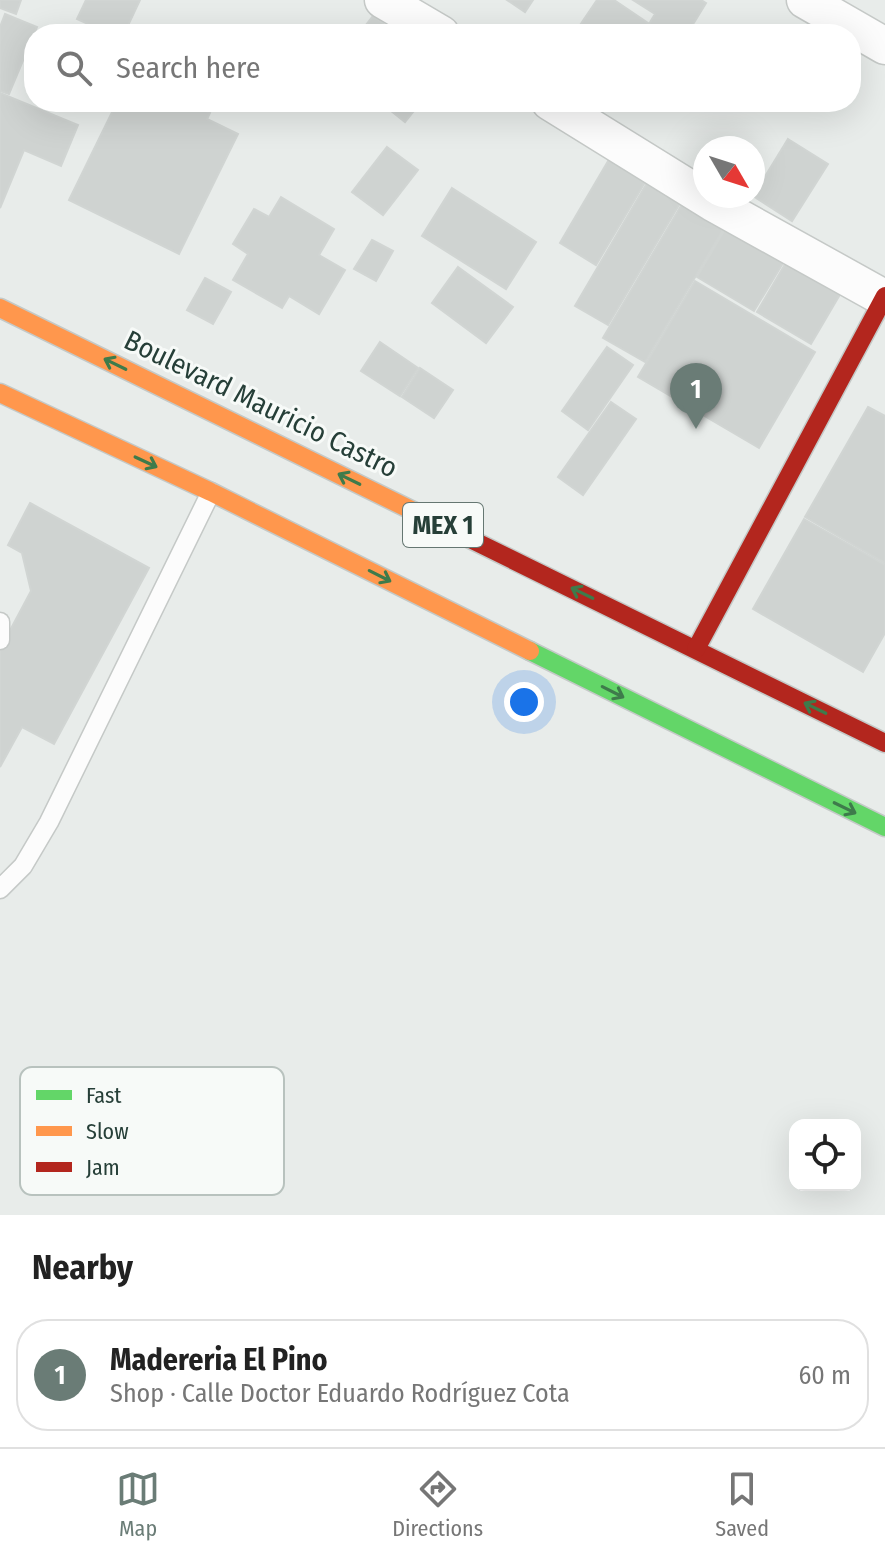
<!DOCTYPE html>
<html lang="en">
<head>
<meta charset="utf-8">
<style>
  :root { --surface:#fff; --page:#f6f6f6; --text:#222; --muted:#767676; --line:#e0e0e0; --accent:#6a7c76 }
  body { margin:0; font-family:"Fira Sans Condensed",sans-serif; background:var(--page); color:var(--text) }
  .controls { position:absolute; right:24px; bottom:24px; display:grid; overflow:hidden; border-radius:16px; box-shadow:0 8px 32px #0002 }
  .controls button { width:72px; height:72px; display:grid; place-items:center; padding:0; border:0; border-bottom:2px solid var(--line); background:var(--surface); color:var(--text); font:40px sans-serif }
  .compass { position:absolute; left:693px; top:136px; width:72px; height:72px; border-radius:50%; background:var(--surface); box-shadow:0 8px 32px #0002; rotate:129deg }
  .you { position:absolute; left:524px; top:702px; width:28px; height:28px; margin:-20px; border:6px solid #fff; border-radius:50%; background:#1a73e8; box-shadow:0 0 0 12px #1a73e833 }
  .badge { display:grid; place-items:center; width:52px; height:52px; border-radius:50%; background:var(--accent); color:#fff; font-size:26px; font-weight:700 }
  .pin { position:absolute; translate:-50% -66px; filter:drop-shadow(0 2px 4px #0008) }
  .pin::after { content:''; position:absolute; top:42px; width:28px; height:24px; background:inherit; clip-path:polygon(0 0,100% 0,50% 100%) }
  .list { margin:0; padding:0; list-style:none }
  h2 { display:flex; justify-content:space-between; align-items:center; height:104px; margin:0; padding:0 32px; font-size:34px }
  h2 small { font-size:26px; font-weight:400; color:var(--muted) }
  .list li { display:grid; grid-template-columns:52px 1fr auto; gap:24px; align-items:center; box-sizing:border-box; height:112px; margin:0 16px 16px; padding:0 16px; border:2px solid var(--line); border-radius:32px }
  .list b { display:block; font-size:30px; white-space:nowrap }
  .list p { margin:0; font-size:26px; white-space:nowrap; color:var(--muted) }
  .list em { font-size:26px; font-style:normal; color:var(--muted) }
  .icon { flex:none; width:44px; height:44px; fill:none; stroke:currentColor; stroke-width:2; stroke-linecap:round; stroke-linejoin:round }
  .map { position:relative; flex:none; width:885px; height:1215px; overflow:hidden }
  .search { position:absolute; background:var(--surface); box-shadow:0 8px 32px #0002; left:24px; right:24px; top:24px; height:88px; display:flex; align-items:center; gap:20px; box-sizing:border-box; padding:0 28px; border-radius:32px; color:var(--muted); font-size:30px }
  .sheet { height:232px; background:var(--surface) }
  nav { display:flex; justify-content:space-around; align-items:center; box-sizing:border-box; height:112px; border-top:2px solid var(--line); background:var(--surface); font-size:22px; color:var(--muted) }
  nav a { display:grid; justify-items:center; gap:4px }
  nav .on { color:var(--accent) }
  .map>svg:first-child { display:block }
</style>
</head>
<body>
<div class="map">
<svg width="885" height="1215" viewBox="0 0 885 1215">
  <rect width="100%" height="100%" fill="#e8ecea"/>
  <!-- building -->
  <g fill="#cfd3d1" stroke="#d1d5d3" stroke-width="2">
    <polygon points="0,0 21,0 16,14 0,8"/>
    <polygon points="86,0 140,0 124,34 110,34 77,19"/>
    <polygon points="507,0 533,0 525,12"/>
    <polygon points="597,0 614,0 648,23 640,34 574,34"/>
    <polygon points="633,0 701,0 706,3 687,34 643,34 655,14"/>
    <polygon points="5,14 37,27 9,94 0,91 0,27"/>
    <polygon points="373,16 397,34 359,34"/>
    <polygon points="0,93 78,125 61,166 24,150 0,208"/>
    <polygon points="117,102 188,102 210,113 207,119 238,134 179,254 69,200"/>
    <polygon points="380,102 421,102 405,122"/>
    <polygon points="788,139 828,164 792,221 753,196"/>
    <polygon points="387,147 418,170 383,215 352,192"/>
    <polygon points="611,156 648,177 596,265 560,243"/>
    <polygon points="650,178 683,198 608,325 575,306"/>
    <polygon points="452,188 536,242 506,289 422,236"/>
    <polygon points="281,197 334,229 319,255 345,270 319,314 289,296 282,308 233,280 248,254 233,244 254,209 269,217"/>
    <polygon points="685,199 727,223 645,362 603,338"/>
    <polygon points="728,224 786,258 754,311 697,277"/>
    <polygon points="372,240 393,251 376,281 354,269"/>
    <polygon points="788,259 842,291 811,344 757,312"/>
    <polygon points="458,267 513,307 486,343 432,303"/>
    <polygon points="205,278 231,292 213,324 187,310"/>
    <polygon points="695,281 815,352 759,448 638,377"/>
    <polygon points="380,342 418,368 400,396 361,371"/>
    <polygon points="607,347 633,365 588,430 562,411"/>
    <polygon points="420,368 453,390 434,418 402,397"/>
    <polygon points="611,402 636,419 583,495 558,477"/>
    <polygon points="868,407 885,416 885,563 805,517"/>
    <polygon points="30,503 149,568 54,744 22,727 0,767 0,649 31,591 22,553 8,545"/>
    <polygon points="804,519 885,565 885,633 863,672 753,609"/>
  </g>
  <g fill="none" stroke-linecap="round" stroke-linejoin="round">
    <defs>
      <g id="lane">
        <polyline points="0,622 0,640"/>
        <polyline points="0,889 23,866 49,822 211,492"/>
      </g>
      <g id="street">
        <polyline points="383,0 441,34"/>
        <polyline points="805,0 885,46"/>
        <polyline points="550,102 713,203 884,298"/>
      </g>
      <polyline id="fast" points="530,651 885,827"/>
      <g id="slow">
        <polyline points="0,308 460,534"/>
        <polyline points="0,393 211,492 530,651"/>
      </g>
      <g id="jam">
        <polyline points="460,534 885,743"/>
        <polyline points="696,649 885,296"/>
      </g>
    </defs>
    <!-- lane casing -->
    <use href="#lane" stroke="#c5c9c7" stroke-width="21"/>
    <!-- street casing -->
    <use href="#street" stroke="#c5c9c7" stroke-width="39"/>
    <!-- fast casing -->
    <use href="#fast" stroke="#c4c9c7" stroke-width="21"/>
    <!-- slow casing -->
    <use href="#slow" stroke="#c4c9c7" stroke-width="21"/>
    <!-- jam casing -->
    <use href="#jam" stroke="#c4c9c7" stroke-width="21"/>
    <!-- lane -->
    <use href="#lane" stroke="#fcfcfc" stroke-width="18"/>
    <!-- street -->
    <use href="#street" stroke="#fcfcfc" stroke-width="36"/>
    <!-- fast -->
    <use href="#fast" stroke="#63d668" stroke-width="18"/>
    <!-- slow -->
    <use href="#slow" stroke="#ff974d" stroke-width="18"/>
    <!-- jam -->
    <use href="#jam" stroke="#b3261e" stroke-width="18"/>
  </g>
  <!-- one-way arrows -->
  <defs><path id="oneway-shaft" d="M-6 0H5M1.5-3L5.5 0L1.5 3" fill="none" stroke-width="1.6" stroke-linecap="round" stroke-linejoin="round" transform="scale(2)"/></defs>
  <g stroke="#3e7b4b">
    <use href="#oneway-shaft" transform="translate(115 364) rotate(-154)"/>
    <use href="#oneway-shaft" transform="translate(146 462) rotate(25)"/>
    <use href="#oneway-shaft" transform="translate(349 479) rotate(-154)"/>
    <use href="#oneway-shaft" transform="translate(380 576) rotate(27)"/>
    <use href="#oneway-shaft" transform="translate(582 593) rotate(-154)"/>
    <use href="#oneway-shaft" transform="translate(613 692) rotate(27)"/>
    <use href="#oneway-shaft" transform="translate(815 708) rotate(-154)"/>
    <use href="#oneway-shaft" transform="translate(845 808) rotate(26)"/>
  </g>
  <g text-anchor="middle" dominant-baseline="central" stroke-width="6" stroke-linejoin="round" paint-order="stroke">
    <!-- shield labels -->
    <rect fill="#f7faf8" stroke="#657772" stroke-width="2" x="403" y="503" width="80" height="44" rx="6"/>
    <g font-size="26" font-weight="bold" fill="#263f38">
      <text x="443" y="525">MEX 1</text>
    </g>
    <!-- street labels -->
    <g font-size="28" fill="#263f38" stroke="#f7faf8">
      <text transform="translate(261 404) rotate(26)">Boulevard Mauricio Castro</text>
    </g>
  </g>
  <!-- legend -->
  <rect x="20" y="1067" width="264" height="128" rx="12" fill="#f7faf8" stroke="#b8c2be" stroke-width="2"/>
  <rect x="36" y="1090" width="36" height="10" fill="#63d668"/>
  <rect x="36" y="1126" width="36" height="10" fill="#ff974d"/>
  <rect x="36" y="1162" width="36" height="10" fill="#b3261e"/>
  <g font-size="22" fill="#263f38">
    <text x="86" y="1103">Fast</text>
    <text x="86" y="1139">Slow</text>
    <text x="86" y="1175">Jam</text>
  </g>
</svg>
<div class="controls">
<button><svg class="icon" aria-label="locate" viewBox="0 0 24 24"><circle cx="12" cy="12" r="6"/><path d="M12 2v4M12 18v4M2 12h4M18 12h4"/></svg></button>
</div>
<svg class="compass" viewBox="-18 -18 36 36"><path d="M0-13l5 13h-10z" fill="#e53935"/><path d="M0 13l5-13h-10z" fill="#767676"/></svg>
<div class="you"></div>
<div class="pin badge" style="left:696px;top:429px">1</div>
<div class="search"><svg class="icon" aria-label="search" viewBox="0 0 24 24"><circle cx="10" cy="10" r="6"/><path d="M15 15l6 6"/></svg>Search here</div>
</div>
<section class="sheet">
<h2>Nearby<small></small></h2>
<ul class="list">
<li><span class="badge">1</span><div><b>Madereria El Pino</b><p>Shop · Calle Doctor Eduardo Rodríguez Cota</p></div><em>60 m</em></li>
</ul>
</section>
<nav>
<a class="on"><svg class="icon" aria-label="map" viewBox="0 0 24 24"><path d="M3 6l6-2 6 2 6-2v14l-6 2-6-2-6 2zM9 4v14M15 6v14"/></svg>Map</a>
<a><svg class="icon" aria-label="directions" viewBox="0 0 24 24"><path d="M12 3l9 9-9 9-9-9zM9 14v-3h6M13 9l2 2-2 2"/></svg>Directions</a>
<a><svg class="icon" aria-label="saved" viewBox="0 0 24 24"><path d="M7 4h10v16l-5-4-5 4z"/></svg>Saved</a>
</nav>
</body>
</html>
